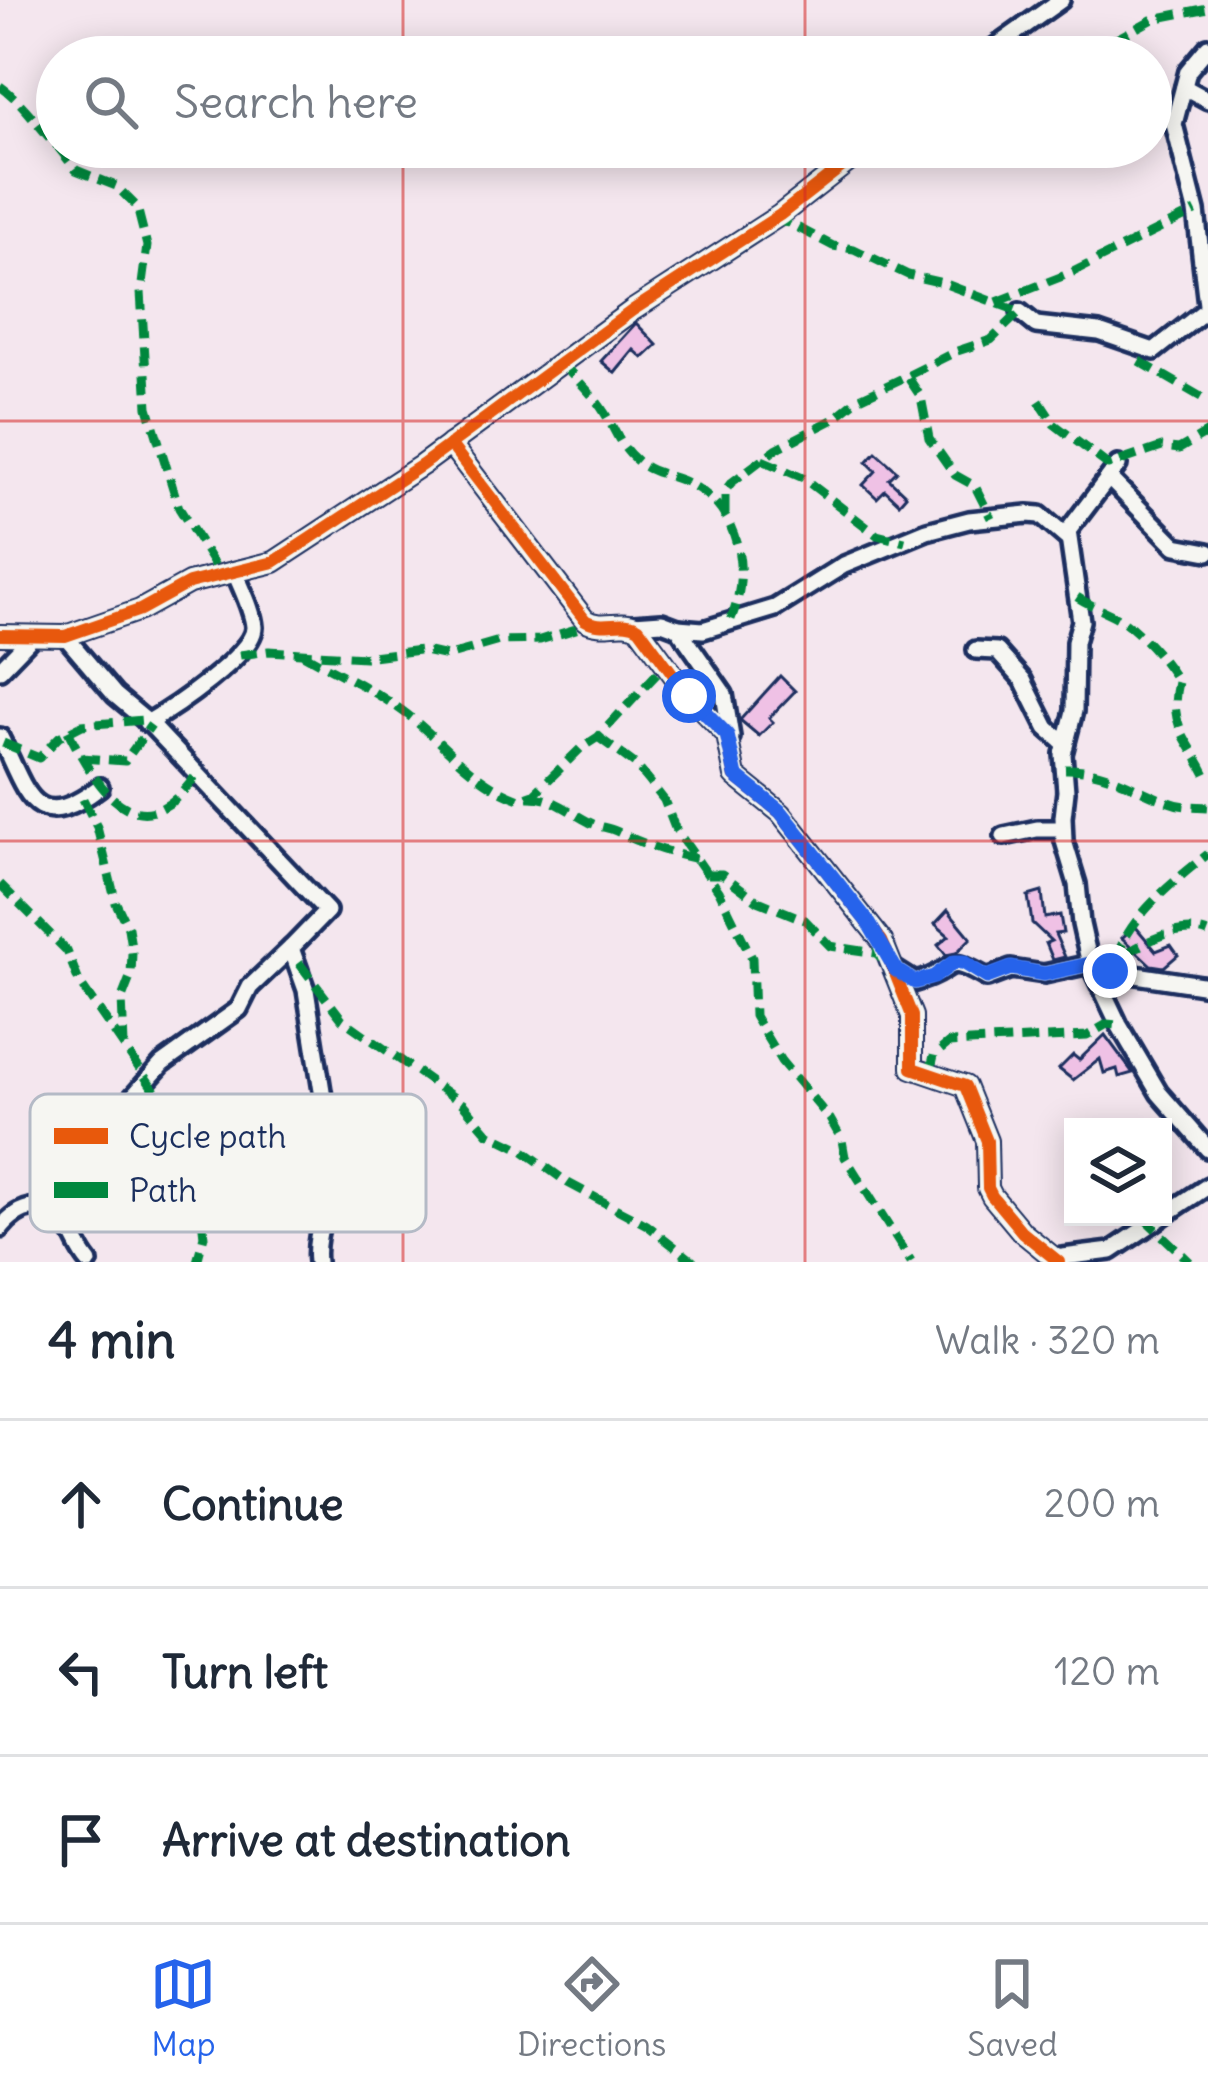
<!DOCTYPE html>
<html lang="en">
<head>
<meta charset="utf-8">
<style>
  :root { --surface:#fff; --page:#f2f2f3; --text:#1f2937; --muted:#747a83; --line:#e0e1e3; --accent:#2563eb }
  body { margin:0; font-family:Delius,sans-serif; background:var(--page); color:var(--text) }
  .controls { position:absolute; right:36px; bottom:36px; display:grid; overflow:hidden; border-radius:0px; box-shadow:0 6px 30px #0003 }
  .controls button { width:108px; height:108px; display:grid; place-items:center; padding:0; border:0; border-bottom:3px solid var(--line); background:var(--surface); color:var(--text); font:60px sans-serif }
  .stop { position:absolute; width:36px; height:36px; margin:-27px; border:9px solid #2563eb; border-radius:50%; background:#fff }
  .stop.end { background:#2563eb; border-color:#fff; box-shadow:0 3px 12px #0008 }
  .list { margin:0; padding:0; list-style:none }
  h2 { display:flex; justify-content:space-between; align-items:center; height:156px; margin:0; padding:0 48px; font-size:51px }
  h2 small { font-size:39px; font-weight:400; color:var(--muted) }
  .list li { display:grid; grid-template-columns:78px 1fr auto; gap:36px; align-items:center; box-sizing:border-box; height:168px; padding:0 48px; border-top:3px solid var(--line) }
  .list b { display:block; font-size:45px; white-space:nowrap }
  .list em { font-size:39px; font-style:normal; color:var(--muted) }
  .icon { flex:none; width:66px; height:66px; fill:none; stroke:currentColor; stroke-width:2; stroke-linecap:round; stroke-linejoin:round }
  .map { position:relative; flex:none; width:1208px; height:1262px; overflow:hidden }
  .search { position:absolute; background:var(--surface); box-shadow:0 6px 30px #0003; left:36px; right:36px; top:36px; height:132px; display:flex; align-items:center; gap:30px; box-sizing:border-box; padding:0 42px; border-radius:66px; color:var(--muted); font-size:45px }
  .sheet { height:660px; background:var(--surface) }
  nav { display:flex; justify-content:space-around; align-items:center; box-sizing:border-box; height:168px; border-top:3px solid var(--line); background:var(--surface); font-size:33px; color:var(--muted) }
  nav a { display:grid; justify-items:center; gap:6px }
  nav .on { color:var(--accent) }
  .map>svg:first-child { display:block }
</style>
</head>
<body>
<div class="map">
<svg width="1208" height="1262" viewBox="0 0 1208 1262">
  <rect width="100%" height="100%" fill="#f4e6ee"/>
  <filter id="ink" filterUnits="userSpaceOnUse"><feTurbulence type="fractalNoise" baseFrequency=".00833" numOctaves="2"/><feDisplacementMap in="SourceGraphic" scale="24" xChannelSelector="R" yChannelSelector="G"/><feConvolveMatrix kernelMatrix="1 2 1 2 8 2 1 2 1" color-interpolation-filters="sRGB"/></filter>
  <g filter="url(#ink)">
    <!-- building -->
    <g fill="#efc1e5" stroke="#1b2f5e" stroke-width="3">
      <polygon points="636,323 657,345 643,358 634,350 615,373 601,361"/>
      <polygon points="876,452 897,471 889,479 906,495 899,503 885,490 877,498 863,485 876,471 867,462"/>
      <polygon points="780,676 795,691 769,718 773,722 759,736 740,720"/>
      <polygon points="1042,892 1045,918 1060,915 1063,933 1055,934 1065,957 1053,960 1046,943 1051,941 1032,923 1028,896"/>
      <polygon points="948,910 971,938 956,953 946,955 938,945 949,936 935,924"/>
      <polygon points="1135,926 1156,951 1171,945 1178,955 1164,967 1151,965 1122,938"/>
      <polygon points="1105,1035 1133,1073 1119,1077 1117,1069 1104,1073 1100,1059 1073,1080 1059,1069 1073,1055 1079,1060"/>
    </g>
    <g fill="none" stroke-linecap="round" stroke-linejoin="round">
      <defs>
        <g id="minor">
          <polyline points="1208,47 1188,71 1174,124 1196,211 1208,313"/>
          <polyline points="981,57 1061,0"/>
          <polyline points="1184,87 1208,100"/>
          <polyline points="1020,312 1036,325 1099,332 1154,351 1206,310"/>
          <path d="M450,444L585,620C603,631 623,617 639,628L689,696L727,735L735,776L781,813L882,941L912,1016V1068L965,1086L987,1141L988,1188L992,1196L1022,1232L1059,1262"/>
          <polyline points="1118,465 1068,531 1081,621 1075,642 1074,711 1063,754 1066,791 1063,817 1064,841 1077,884 1081,924 1090,964 1119,1025 1159,1093 1208,1149"/>
          <polyline points="1110,479 1176,546 1208,552"/>
          <polyline points="634,624 662,622 678,628 724,694 731,737"/>
          <polyline points="678,628 703,630 775,608 844,565 927,531 969,520 1028,514 1040,515 1068,539"/>
          <polyline points="0,635 65,636 140,610 189,583 274,562 422,465 633,310 780,215 867,147"/>
          <path d="M65,636L115,695L151,725L327,911L291,948L306,990L333,1160C335,1197 313,1228 317,1262"/>
          <polyline points="976,650 997,651 1023,680 1047,728 1064,743"/>
          <polyline points="0,670 31,638"/>
          <path d="M147,723C170,710 255,654 254,627C253,610 241,588 235,572"/>
          <path d="M0,737C27,791 33,838 100,787"/>
          <polyline points="1004,836 1037,829 1063,829"/>
          <path d="M896,970L915,982C960,971 940,951 987,978L1011,969L1044,974L1090,964L1110,971L1208,986"/>
          <polyline points="119,1156 114,1118 162,1064 239,1009 250,987 291,948"/>
          <polyline points="1163,1216 1208,1186"/>
          <polyline points="62,1221 73,1212 107,1203"/>
          <path d="M0,1229C19,1205 47,1196 68,1227C76,1238 79,1251 89,1262"/>
          <polyline points="1055,1258 1111,1251 1162,1217"/>
        </g>
      </defs>
      <!-- minor casing -->
      <use href="#minor" stroke="#1b2f5e" stroke-width="24"/>
      <!-- minor -->
      <use href="#minor" stroke="#f6f6f2" stroke-width="15"/>
      <!-- quiet -->
      <g stroke="#00873e" stroke-width="9" stroke-dasharray="18 9" stroke-linecap="butt">
        <polyline points="1061,47 1100,48 1153,19 1208,8"/>
        <path d="M0,86C24,103 37,125 57,146"/>
        <polyline points="58,147 76,170 116,186 137,207 147,246 141,292 148,407 179,508 222,577"/>
        <polyline points="772,220 789,223 833,246 854,249 908,275 943,283 1020,312 991,340 957,351 907,376"/>
        <polyline points="997,302 1073,272 1196,211"/>
        <polyline points="1139,361 1208,401"/>
        <path d="M561,362C575,378 593,394 604,412C615,429 619,445 635,459C649,473 668,474 686,482C738,505 752,570 731,619"/>
        <polyline points="1039,401 1054,424 1108,465 1162,447 1179,449 1208,432"/>
        <polyline points="762,460 803,478 877,535 905,542"/>
        <polyline points="725,514 725,491 731,483 776,449 832,420 858,399 907,376 921,397 929,438 955,475 975,486 991,518"/>
        <path d="M1077,597C1092,607 1109,612 1123,621C1144,636 1164,659 1178,682C1167,728 1192,743 1208,779"/>
        <path d="M303,654C342,676 371,687 408,715C446,745 473,783 520,799L534,794L581,748L598,737L664,666"/>
        <polyline points="240,655 269,651 365,657 420,650 447,656 499,641 540,640 592,624"/>
        <path d="M68,731C98,791 140,855 196,775"/>
        <polyline points="598,737 635,764 649,781 664,800 675,828 719,891 752,958 754,1016 781,1061 830,1119 842,1140 845,1157 911,1262"/>
        <polyline points="3,743 39,758 59,737 82,725 144,720"/>
        <polyline points="81,758 125,761 151,725"/>
        <path d="M1065,769C1106,768 1132,789 1169,802C1181,807 1195,806 1208,807"/>
        <path d="M528,797C553,796 569,812 589,822C598,827 607,827 616,831C643,844 668,853 698,859"/>
        <polyline points="83,799 97,827 116,903 128,928 132,953 131,975 122,998 124,1046"/>
        <polyline points="708,874 722,874 758,901 805,920 830,946 876,953 888,963"/>
        <polyline points="0,884 67,951 79,982 194,1147 204,1236 197,1262"/>
        <path d="M1116,960C1128,917 1173,882 1208,854"/>
        <polyline points="299,963 342,1019 463,1104 488,1133 521,1149 568,1183 647,1225 694,1262"/>
        <path d="M1102,968C1130,951 1175,920 1208,933"/>
        <polyline points="930,1073 934,1055 949,1043 1087,1036 1107,1024 1119,1025"/>
        <polyline points="1143,1217 1190,1262"/>
      </g>
      <defs>
        <g id="cycleway">
          <path d="M450,444L585,620C603,631 623,617 639,628L689,696L727,735L735,776L781,813L882,941L912,1016V1068L965,1086L987,1141L988,1188L992,1196L1022,1232L1059,1262"/>
          <polyline points="0,635 65,636 140,610 189,583 274,562 422,465 633,310 780,215 867,147"/>
        </g>
      </defs>
      <!-- cycleway casing -->
      <use href="#cycleway" stroke="#f6f6f2" stroke-width="20"/>
      <!-- cycleway -->
      <use href="#cycleway" stroke="#e8590c" stroke-width="12"/>
    </g>
  </g>
  <g fill="none" stroke-linecap="round" stroke-linejoin="round" filter="url(#ink)">
    <!-- route -->
    <polyline stroke="#2563eb" stroke-width="15" points="689,696 727,735 736,776 781,812 868,922 896,970 915,982 934,977 954,962 963,962 987,977 1011,968 1044,974 1090,964 1110,971"/>
  </g>
  <!-- grid -->
  <path fill="none" stroke="#d62828" stroke-width="3" stroke-opacity="0.55" d="M403,0V57M805,0V57M403,147V1262M805,147V1262M0,421H1208M0,841H1208"/>
  <!-- legend -->
  <rect x="30" y="1094" width="396" height="138" rx="18" fill="#f6f6f2" stroke="#b4bac6" stroke-width="3"/>
  <rect x="54" y="1128" width="54" height="16" fill="#e8590c"/>
  <rect x="54" y="1182" width="54" height="16" fill="#00873e"/>
  <g font-size="33" fill="#1b2f5e">
    <text x="129" y="1148">Cycle path</text>
    <text x="129" y="1202">Path</text>
  </g>
</svg>
<div class="controls">
<button><svg class="icon" aria-label="layers" viewBox="0 0 24 24"><path d="M12 4l9 5-9 5-9-5zM3 14l9 5 9-5"/></svg></button>
</div>
<div class="stop" style="left:689px;top:696px"></div>
<div class="stop end" style="left:1110px;top:971px"></div>
<div class="search"><svg class="icon" aria-label="search" viewBox="0 0 24 24"><circle cx="10" cy="10" r="6"/><path d="M15 15l6 6"/></svg>Search here</div>
</div>
<section class="sheet">
<h2>4 min<small>Walk · 320 m</small></h2>
<ul class="list">
<li><svg class="icon" aria-label="ahead" viewBox="0 0 24 24"><path d="M12 20V5M6 11l6-6 6 6"/></svg><div><b>Continue</b></div><em>200 m</em></li>
<li><svg class="icon" aria-label="left" viewBox="0 0 24 24"><path d="M17 20v-9H6M10 6l-5 5 5 5"/></svg><div><b>Turn left</b></div><em>120 m</em></li>
<li><svg class="icon" aria-label="arrive" viewBox="0 0 24 24"><path d="M6 21V4h12l-3 4 3 4H6"/></svg><div><b>Arrive at destination</b></div></li>
</ul>
</section>
<nav>
<a class="on"><svg class="icon" aria-label="map" viewBox="0 0 24 24"><path d="M3 6l6-2 6 2 6-2v14l-6 2-6-2-6 2zM9 4v14M15 6v14"/></svg>Map</a>
<a><svg class="icon" aria-label="directions" viewBox="0 0 24 24"><path d="M12 3l9 9-9 9-9-9zM9 14v-3h6M13 9l2 2-2 2"/></svg>Directions</a>
<a><svg class="icon" aria-label="saved" viewBox="0 0 24 24"><path d="M7 4h10v16l-5-4-5 4z"/></svg>Saved</a>
</nav>
</body>
</html>
